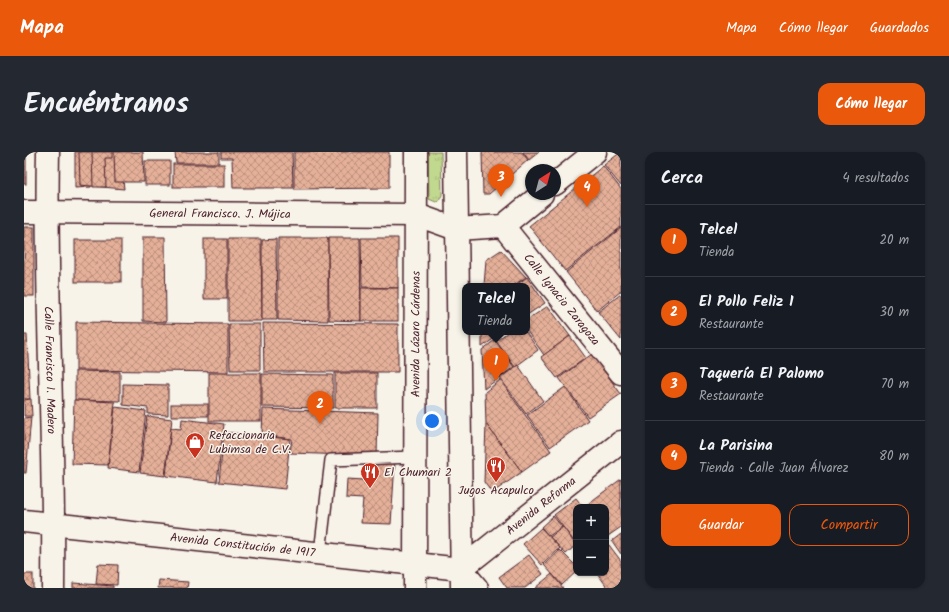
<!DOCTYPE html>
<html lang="es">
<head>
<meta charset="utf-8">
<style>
  :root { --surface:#171b24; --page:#242831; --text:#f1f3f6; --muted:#9ea1a6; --line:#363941; --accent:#ea580c }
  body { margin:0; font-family:Kalam,sans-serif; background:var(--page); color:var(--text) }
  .controls { position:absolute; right:12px; bottom:12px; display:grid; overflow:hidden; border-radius:8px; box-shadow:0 1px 3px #0004 }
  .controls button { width:36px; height:36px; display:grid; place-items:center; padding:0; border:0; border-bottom:1px solid var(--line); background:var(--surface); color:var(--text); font:20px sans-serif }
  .compass { position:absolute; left:501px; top:12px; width:36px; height:36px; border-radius:50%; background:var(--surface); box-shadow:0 1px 3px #0004; rotate:36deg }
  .you { position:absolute; left:408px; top:269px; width:14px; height:14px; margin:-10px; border:3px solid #fff; border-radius:50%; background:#1a73e8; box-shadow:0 0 0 6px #1a73e833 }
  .badge { display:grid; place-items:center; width:26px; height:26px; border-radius:50%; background:var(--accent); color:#fff; font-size:13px; font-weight:700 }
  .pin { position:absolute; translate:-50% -33px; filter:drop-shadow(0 1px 2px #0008) }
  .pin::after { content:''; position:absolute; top:21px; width:14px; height:12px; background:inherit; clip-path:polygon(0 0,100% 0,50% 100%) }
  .popup { position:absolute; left:438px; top:131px; width:68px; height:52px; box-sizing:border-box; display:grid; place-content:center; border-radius:8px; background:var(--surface); filter:drop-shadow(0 1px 3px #0005); font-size:13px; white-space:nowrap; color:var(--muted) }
  .popup b { font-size:15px; color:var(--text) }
  .popup::after { content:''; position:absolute; left:50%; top:100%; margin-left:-8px; border:8px solid transparent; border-top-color:var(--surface) }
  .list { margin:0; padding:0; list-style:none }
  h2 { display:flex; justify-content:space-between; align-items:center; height:52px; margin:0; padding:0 16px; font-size:17px }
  h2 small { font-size:13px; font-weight:400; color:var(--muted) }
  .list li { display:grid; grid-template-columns:26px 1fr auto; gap:12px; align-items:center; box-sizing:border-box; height:72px; padding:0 16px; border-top:1px solid var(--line) }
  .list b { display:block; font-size:15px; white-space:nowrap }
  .list p { margin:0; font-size:13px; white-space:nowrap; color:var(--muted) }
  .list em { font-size:13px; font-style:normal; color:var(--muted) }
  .actions { display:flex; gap:8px; padding:12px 16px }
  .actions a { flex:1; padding:9px 0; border:1px solid var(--accent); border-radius:12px; text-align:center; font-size:14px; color:var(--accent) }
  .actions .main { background:var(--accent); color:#fff }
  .map { position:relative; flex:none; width:597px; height:436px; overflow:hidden; border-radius:12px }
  header { display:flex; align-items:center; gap:24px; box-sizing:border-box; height:56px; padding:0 20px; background:var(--accent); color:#fff }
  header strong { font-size:19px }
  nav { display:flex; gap:22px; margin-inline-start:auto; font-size:14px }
  .intro { display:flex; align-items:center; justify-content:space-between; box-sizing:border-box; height:96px; padding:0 24px }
  h1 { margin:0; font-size:28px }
  .button { padding:10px 18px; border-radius:12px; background:var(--accent); color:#fff; font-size:14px; font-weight:700 }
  main { display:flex; gap:24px; padding:0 24px }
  aside { flex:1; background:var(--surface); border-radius:12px; box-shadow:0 1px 3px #0004 }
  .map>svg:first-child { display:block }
</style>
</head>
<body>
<header>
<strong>Mapa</strong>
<nav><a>Mapa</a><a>Cómo llegar</a><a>Guardados</a></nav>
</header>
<div class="intro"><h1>Encuéntranos</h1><a class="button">Cómo llegar</a></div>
<main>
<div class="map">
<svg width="597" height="436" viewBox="0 0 597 436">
  <defs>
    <pattern id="grass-tufts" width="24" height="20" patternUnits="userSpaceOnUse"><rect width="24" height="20" fill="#c1d98f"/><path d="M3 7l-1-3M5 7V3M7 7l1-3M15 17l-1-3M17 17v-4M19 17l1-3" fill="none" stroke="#a7ba7c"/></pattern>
    <pattern id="building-cross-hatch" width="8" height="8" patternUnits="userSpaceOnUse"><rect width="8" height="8" fill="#e5b099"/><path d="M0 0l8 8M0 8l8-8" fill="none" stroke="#bc8f7d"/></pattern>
  </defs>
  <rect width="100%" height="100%" fill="#f7f3e8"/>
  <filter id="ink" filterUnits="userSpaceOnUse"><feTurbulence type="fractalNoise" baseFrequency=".025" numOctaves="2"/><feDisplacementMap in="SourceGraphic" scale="8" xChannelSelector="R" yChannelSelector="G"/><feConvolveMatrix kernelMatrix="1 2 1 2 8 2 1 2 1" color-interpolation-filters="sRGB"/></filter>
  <g filter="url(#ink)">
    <!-- grass -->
    <polygon fill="url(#grass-tufts)" stroke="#867c5d" points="404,0 417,0 418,43 415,49 412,50 405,47"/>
    <!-- building -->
    <g fill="url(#building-cross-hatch)" stroke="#4a1f2b">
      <polygon points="51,0 67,0 67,35 51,36"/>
      <polygon points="55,0 96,0 100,37 56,33"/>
      <polygon points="68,0 88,0 88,6 81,6 82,35 69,35"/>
      <polygon points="90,0 119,0 120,30 91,30"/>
      <polygon points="151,0 195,0 195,11 152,11"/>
      <polygon points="197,0 268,0 269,36 209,36 208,6 197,6"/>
      <polygon points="270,0 365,0 365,36 270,37"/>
      <polygon points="458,0 498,0 504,8 465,42 459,42"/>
      <polygon points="499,0 515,0 505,8"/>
      <polygon points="597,0 597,34 580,13"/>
      <rect x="0" y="5" width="2" height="27"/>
      <rect x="121" y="9" width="25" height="24"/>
      <rect x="149" y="12" width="51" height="23"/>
      <polygon points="579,14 597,37 597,75 541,119 505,74"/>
      <rect x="0" y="75" width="10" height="69"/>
      <polygon points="597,76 597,139 573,159 542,120"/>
      <polygon points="119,85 141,85 142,170 119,169"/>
      <polygon points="254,86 304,86 304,169 254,168"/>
      <polygon points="304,86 336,86 337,169 305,168"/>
      <polygon points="337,86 374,86 374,136 338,135"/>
      <rect x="180" y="87" width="23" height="60"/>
      <polygon points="204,87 237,87 238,169 204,169"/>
      <polygon points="252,87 253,168 238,168 238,88"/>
      <rect x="51" y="88" width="46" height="42"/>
      <polygon points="477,98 502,125 489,134 460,134 462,108"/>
      <polygon points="503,125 521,151 503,163 503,134 491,134"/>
      <rect x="337" y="136" width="37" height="33"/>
      <polygon points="597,142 597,188 574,160"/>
      <polygon points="524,154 546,184 520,203 503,179 503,168"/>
      <polygon points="52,170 204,172 204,220 52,218"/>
      <polygon points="239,171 374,172 374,220 240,220"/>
      <polygon points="205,172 236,172 236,218 206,218"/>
      <polygon points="458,180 479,180 458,195"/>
      <polygon points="484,180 502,180 514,198 491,215 472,189"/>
      <polygon points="0,183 3,183 6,247 0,247"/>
      <polygon points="546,184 562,206 533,226 517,205"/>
      <polygon points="471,188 490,215 460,237 458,198"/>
      <polygon points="568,202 597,242 564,265 535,226"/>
      <polygon points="494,213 519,249 502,262 476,226"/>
      <polygon points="51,219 96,220 96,249 51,248"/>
      <rect x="185" y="221" width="52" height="48"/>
      <rect x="311" y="221" width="42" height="35"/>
      <polygon points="238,222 309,223 309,256 238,255"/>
      <polygon points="476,228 527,299 498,320 462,272 461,240"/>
      <polygon points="99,232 144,233 144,263 124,262 124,256 99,253"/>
      <polygon points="541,235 564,268 526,295 503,263"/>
      <polygon points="7,247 8,264 0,264 0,248"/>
      <polygon points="50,248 91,250 84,313 48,312"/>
      <rect x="147" y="252" width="37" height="12"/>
      <polygon points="91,255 122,259 115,320 84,316"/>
      <polygon points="239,257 354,261 353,304 266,301 268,287 238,283"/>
      <polygon points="123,264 148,267 141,324 116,321"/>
      <polygon points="7,265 2,321 0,321 0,266"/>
      <polygon points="158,267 200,272 193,330 142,324 147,276 157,277"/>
      <polygon points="462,272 498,320 468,341 460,330"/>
      <polygon points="200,280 266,287 261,337 195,330"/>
      <polygon points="341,308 371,310 367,372 337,371 339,347 322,346 323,327 340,328"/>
      <polygon points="597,327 597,375 584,384 582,381 582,355 561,354"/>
      <polygon points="552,346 559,355 552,355 552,392 530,363"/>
      <polygon points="529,364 538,375 525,384 517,375"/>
      <polygon points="539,375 552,393 542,402 526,385"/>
      <polygon points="517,376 536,396 518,413 499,392"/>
      <polygon points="597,382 597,402 588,389"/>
      <polygon points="585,393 597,409 597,436 584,436 573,421 582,421 582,396"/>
      <polygon points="536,398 552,414 552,420 538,433 520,413"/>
      <polygon points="505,403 519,422 501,436 483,436 475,425"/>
      <polygon points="74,412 94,413 93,433 72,432"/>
      <rect x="0" y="422" width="9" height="14"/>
      <polygon points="528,422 539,436 511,436"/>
      <polygon points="135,428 164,430 163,436 134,436"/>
      <polygon points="49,431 89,434 89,436 49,436"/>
    </g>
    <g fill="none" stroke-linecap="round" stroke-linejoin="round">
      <defs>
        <polyline id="service" points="296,401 307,308 390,305"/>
        <g id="minor">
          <path id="s1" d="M24,0C21,145 31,291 29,436"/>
          <polyline points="531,32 571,0"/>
          <path id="s2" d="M0,60L393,63L432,77L479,74L518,42"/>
          <path id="s3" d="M479,74L597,221"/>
          <polyline points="437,417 453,436"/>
        </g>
        <g id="tertiary">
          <path id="s4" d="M437,417L597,290"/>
        </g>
        <g id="secondary">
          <polyline points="432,0 438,436"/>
          <path id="s5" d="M0,369L437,417"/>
          <path id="s6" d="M391,436L392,0"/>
        </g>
      </defs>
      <!-- service casing -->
      <use href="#service" stroke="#4a1f2b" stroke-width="14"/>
      <!-- minor casing -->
      <use href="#minor" stroke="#4a1f2b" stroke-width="25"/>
      <!-- tertiary casing -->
      <use href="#tertiary" stroke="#4a1f2b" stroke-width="25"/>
      <!-- secondary casing -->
      <use href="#secondary" stroke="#4a1f2b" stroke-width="25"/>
      <!-- service -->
      <use href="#service" stroke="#f7f3e8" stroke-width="11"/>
      <!-- minor -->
      <use href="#minor" stroke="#f7f3e8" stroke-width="22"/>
      <!-- tertiary -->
      <use href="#tertiary" stroke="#f7f3e8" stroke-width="22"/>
      <!-- secondary -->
      <use href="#secondary" stroke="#f7f3e8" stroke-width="22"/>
    </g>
  </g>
  <!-- icons -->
  <defs>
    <symbol id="shop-pin" viewBox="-11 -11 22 30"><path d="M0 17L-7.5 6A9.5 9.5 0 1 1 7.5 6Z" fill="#c8321e" stroke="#f7f3e8"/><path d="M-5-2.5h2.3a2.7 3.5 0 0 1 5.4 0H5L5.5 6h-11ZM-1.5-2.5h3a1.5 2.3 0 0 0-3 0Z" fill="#fff"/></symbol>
    <symbol id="restaurant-pin" viewBox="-11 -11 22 30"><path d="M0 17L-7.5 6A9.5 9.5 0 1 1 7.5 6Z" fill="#c8321e" stroke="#f7f3e8"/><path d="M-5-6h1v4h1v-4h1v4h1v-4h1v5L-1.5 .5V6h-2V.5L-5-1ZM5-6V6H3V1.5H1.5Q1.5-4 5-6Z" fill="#fff"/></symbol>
  </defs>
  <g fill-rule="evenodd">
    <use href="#shop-pin" x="160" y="279" width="22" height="30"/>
    <use href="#restaurant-pin" x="461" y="303" width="22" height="30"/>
    <use href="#restaurant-pin" x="335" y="309" width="22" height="30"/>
  </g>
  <g text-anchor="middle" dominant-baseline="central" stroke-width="3" stroke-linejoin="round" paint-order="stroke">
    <!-- street labels -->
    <g font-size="12" fill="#4a1f2b" stroke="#f7f3e8">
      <text stroke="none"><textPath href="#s2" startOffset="196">General Francisco. J. Mújica</textPath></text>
      <text stroke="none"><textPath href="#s3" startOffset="94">Calle Ignacio Zaragoza</textPath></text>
      <text stroke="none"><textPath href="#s6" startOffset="254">Avenida Lázaro Cárdenas</textPath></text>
      <text stroke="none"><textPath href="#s1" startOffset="218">Calle Francisco I. Madero</textPath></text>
      <text stroke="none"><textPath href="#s4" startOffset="102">Avenida Reforma</textPath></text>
      <text stroke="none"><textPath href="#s5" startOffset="220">Avenida Constitución de 1917</textPath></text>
    </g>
    <!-- poi labels -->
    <g font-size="12" fill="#4a1f2b" stroke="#f7f3e8" text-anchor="start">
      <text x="185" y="283">Refaccionaria<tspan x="185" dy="14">Lubimsa de C.V.</tspan></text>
      <text x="360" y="320">El Chumari 2</text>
      <text x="472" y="338" text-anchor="middle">Jugos Acapulco</text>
    </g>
  </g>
</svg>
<div class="controls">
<button>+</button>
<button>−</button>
</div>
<svg class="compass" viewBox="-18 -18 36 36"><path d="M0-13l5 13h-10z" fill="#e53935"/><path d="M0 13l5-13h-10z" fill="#9ea1a6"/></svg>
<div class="you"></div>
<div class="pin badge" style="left:472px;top:229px">1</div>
<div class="popup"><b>Telcel</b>Tienda</div>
<div class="pin badge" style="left:296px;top:272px">2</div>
<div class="pin badge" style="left:477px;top:45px">3</div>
<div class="pin badge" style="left:563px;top:55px">4</div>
</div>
<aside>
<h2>Cerca<small>4 resultados</small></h2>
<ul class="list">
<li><span class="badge">1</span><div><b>Telcel</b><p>Tienda</p></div><em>20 m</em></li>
<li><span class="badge">2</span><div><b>El Pollo Feliz 1</b><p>Restaurante</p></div><em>30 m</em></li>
<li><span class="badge">3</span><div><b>Taquería El Palomo</b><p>Restaurante</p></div><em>70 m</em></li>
<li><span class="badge">4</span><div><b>La Parisina</b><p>Tienda · Calle Juan Álvarez</p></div><em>80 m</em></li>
</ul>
<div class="actions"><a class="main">Guardar</a><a>Compartir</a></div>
</aside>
</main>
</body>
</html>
